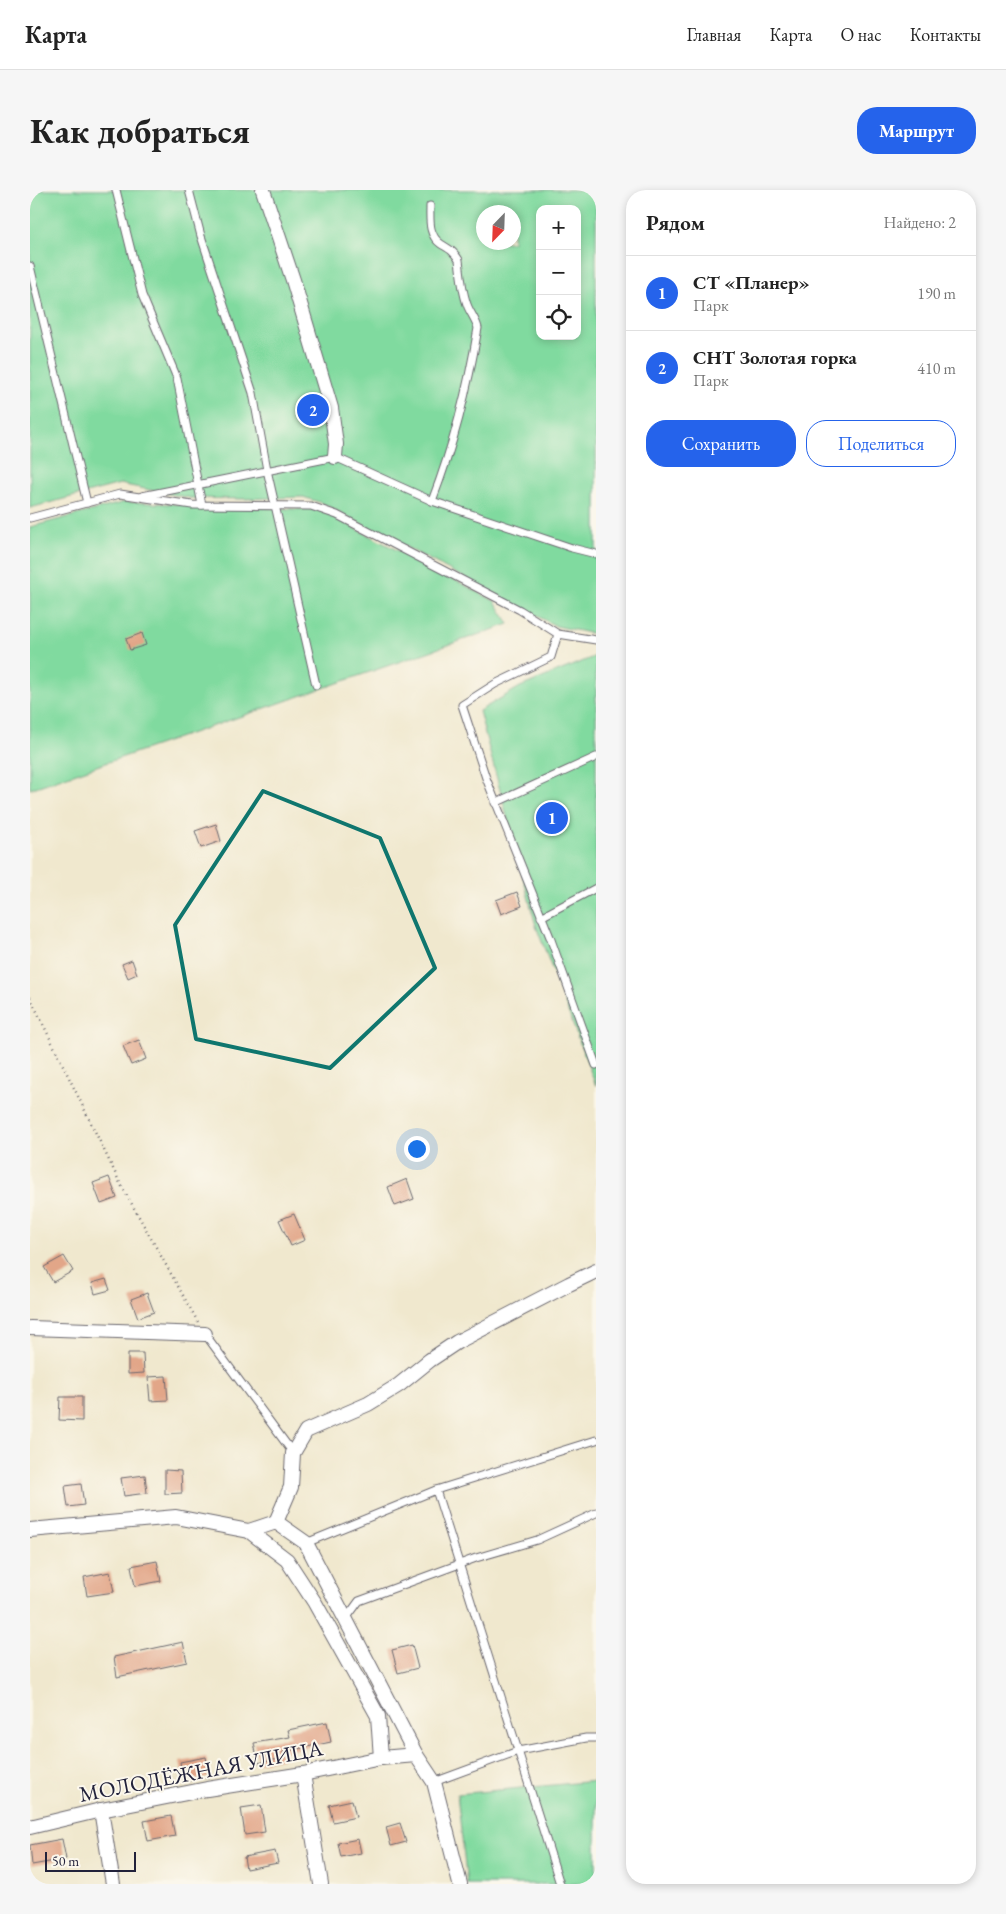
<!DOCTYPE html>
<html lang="ru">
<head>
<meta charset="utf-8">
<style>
  :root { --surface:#fff; --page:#f6f6f6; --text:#222; --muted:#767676; --line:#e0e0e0; --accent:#2563eb }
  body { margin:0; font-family:"EB Garamond",serif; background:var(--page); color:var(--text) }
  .controls { position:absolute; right:15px; top:15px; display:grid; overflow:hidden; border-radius:10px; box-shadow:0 2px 8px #0003 }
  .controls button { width:45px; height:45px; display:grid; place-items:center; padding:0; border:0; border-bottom:1px solid var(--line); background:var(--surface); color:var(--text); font:25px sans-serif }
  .compass { position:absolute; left:446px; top:15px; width:45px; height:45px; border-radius:50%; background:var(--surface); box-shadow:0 2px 8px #0003; rotate:203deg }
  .scale { position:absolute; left:15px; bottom:12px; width:91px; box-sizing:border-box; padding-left:5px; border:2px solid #22223b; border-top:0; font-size:14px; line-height:18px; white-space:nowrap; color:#22223b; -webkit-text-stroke:4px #fbf7ec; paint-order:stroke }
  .you { position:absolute; left:386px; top:958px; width:18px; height:18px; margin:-12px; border:4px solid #fff; border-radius:50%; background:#1a73e8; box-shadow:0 0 0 8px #1a73e833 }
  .badge { display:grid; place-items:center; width:32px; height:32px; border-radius:50%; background:var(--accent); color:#fff; font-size:16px; font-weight:700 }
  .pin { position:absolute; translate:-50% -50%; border:2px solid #fff; box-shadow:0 1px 5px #0006 }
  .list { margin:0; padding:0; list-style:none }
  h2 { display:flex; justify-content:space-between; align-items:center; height:65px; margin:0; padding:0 20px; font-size:21px }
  h2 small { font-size:16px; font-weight:400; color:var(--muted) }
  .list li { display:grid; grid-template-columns:32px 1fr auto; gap:15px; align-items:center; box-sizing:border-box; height:75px; padding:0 20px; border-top:1px solid var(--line) }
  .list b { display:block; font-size:19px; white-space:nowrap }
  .list p { margin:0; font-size:16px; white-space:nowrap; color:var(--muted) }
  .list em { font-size:16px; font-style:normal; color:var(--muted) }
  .actions { display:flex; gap:10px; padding:15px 20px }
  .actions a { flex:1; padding:11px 0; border:1px solid var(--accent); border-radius:20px; text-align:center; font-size:18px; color:var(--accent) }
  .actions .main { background:var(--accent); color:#fff }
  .icon { flex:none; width:28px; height:28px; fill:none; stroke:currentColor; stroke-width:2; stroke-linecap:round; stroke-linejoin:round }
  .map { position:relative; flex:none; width:566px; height:1694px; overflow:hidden; border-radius:20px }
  header { display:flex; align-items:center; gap:30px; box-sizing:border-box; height:70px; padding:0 25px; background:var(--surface); border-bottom:1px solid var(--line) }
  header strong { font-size:24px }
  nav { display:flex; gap:28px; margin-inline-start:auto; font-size:18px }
  .intro { display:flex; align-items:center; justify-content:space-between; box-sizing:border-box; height:120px; padding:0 30px }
  h1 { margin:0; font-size:35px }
  .button { padding:12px 22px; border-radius:20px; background:var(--accent); color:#fff; font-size:18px; font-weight:700 }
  main { display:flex; gap:30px; padding:0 30px }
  aside { flex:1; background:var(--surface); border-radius:20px; box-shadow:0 2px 8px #0003 }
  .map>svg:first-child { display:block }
</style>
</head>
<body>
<header>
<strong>Карта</strong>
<nav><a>Главная</a><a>Карта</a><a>О нас</a><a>Контакты</a></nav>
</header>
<div class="intro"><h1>Как добраться</h1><a class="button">Маршрут</a></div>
<main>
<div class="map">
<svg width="566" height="1694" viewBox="0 0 566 1694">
  <rect width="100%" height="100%" fill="#fbf7ec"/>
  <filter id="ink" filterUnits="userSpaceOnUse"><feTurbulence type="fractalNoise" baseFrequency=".02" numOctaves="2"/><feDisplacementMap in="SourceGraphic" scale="10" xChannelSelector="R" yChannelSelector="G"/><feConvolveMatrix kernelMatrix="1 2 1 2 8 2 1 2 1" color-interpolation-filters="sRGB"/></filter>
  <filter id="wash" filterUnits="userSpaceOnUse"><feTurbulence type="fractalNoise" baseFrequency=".0096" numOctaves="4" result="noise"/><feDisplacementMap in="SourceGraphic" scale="20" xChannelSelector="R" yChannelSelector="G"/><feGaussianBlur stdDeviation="1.12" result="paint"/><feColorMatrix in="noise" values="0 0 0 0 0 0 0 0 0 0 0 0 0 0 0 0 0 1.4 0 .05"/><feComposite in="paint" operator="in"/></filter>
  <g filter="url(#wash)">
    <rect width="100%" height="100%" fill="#f0e8ce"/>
    <!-- green -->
    <g fill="#80da9f" stroke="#517e6d" fill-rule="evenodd">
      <path d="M0,0H566V443H559L526,436L292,313L273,307L213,309L160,308L90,294L0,318ZM510,19H547V146H510ZM453,22H483V52H453Z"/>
      <polygon points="95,312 290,320 465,411 479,434 0,599 0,337"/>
      <polygon points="566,466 566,896 506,736 449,521 490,497"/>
      <polygon points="566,1591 566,1694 437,1694 427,1604"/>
    </g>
    <g id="blocks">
      <!-- building -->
      <g fill="#e2a688">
        <polygon points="112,443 116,455 100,460 96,449"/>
        <polygon points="186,634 191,651 171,658 165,641"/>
        <polygon points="487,702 492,716 471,724 466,710"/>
        <polygon points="102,770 107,784 98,788 92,774"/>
        <polygon points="109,850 116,869 101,875 93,856"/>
        <polygon points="79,987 87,1008 71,1014 63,993"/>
        <polygon points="377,989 384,1009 365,1016 358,997"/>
        <polygon points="264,1024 275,1050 261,1056 249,1030"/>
        <polygon points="34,1066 43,1081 23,1092 14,1077"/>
        <polygon points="76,1089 80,1100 65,1104 62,1093"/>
        <polygon points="117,1103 124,1122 108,1128 101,1109"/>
        <polygon points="98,1163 113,1163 114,1183 98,1184"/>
        <polygon points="136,1186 138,1210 120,1211 118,1187"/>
        <polygon points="30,1207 52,1207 52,1231 29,1230"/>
        <polygon points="135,1280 151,1281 152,1303 135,1304"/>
        <polygon points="115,1285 117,1303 94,1306 91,1288"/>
        <polygon points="51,1294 54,1315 38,1317 35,1296"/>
        <polygon points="127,1371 131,1391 105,1396 101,1376"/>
        <polygon points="80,1382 84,1402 57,1406 54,1387"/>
        <polygon points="153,1452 157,1472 87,1487 84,1467"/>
        <polygon points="382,1455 388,1478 368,1483 362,1460"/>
        <polygon points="297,1532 301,1552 253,1562 254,1568 228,1573 224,1553 260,1547 258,1540"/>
        <polygon points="176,1567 180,1587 154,1592 150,1572"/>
        <polygon points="322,1610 326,1627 303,1632 299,1615"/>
        <polygon points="231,1615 235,1642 215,1645 211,1618"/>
        <polygon points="141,1626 145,1646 118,1651 114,1631"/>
        <polygon points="370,1633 376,1652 361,1656 356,1637"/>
        <polygon points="32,1649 36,1669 2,1675 0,1655"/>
        <polygon points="328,1649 331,1663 311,1667 308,1653"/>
        <polygon points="245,1661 248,1673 216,1679 214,1667"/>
      </g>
    </g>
  </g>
  <g filter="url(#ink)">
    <use href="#blocks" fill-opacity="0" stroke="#6a676e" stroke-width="1"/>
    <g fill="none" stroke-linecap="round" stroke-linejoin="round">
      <defs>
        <g id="service">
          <polyline points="86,0 112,105 147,188 172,315"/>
          <polyline points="159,0 171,46 223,203 237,280 286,495"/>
          <path d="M400,16C400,30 398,45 411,54C419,59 424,61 429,70C431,85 432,103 438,117C441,124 446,130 448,138C438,199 424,254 402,311"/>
          <polyline points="0,76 57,313"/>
          <polyline points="112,306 305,267 402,311 542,358 566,364"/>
          <polyline points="0,328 90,304 162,315 281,316 307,325 490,420 528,444 566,450"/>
          <polyline points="528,444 521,467 465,494 432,515 456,588 520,747 566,875"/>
          <polyline points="465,613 566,567"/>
          <polyline points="511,727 566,698"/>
          <polyline points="175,1144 263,1263"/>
          <polyline points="276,1353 406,1300"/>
          <polyline points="315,1430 329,1411 446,1368 507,1350 566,1323"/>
          <polyline points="404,1592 488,1561 556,1548 566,1548"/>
          <polyline points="530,1694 406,1300 566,1250"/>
        </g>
        <g id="minor">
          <polyline points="233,0 263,90 301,218 306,254 305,267"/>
          <polyline points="0,1138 175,1144"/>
          <polyline points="246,1332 261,1297 263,1263 276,1241 338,1214 369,1195 400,1170 427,1152 539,1094 566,1081"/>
          <polyline points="0,1340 146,1327 219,1341 257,1370 285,1413 348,1526 351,1568"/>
          <polyline points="219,1341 246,1332 276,1353 386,1565"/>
          <polyline points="273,1584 291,1694"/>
          <polyline points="71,1620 83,1694"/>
          <polyline points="0,1637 71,1620 177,1599 273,1584 351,1568 386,1565 404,1592 430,1694"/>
        </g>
      </defs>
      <!-- service casing -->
      <use href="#service" stroke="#6a676e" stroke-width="9"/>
      <!-- minor casing -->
      <use href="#minor" stroke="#6a676e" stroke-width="16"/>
      <!-- path -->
      <polyline stroke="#6a676e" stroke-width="2.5" stroke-dasharray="1 4" stroke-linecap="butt" points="0,807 90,993 168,1132"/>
      <!-- service -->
      <use href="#service" stroke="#fff" stroke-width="7"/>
      <!-- minor -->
      <use href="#minor" stroke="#fff" stroke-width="14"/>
    </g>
  </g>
  <!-- marked area -->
  <path fill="none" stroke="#0f766e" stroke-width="4" stroke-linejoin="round" d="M233,601L350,648L405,778L300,878L166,849L145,735Z"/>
  <g text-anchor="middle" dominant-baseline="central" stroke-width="4" stroke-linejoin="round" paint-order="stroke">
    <!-- street labels -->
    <g font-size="22" fill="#22223b" stroke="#fbf7ec">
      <text transform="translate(171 1581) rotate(-11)">МОЛОДЁЖНАЯ УЛИЦА</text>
    </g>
  </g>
</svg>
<div class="controls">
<button>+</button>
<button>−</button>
<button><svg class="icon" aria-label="locate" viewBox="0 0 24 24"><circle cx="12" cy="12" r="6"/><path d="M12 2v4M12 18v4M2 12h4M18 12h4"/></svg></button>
</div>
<svg class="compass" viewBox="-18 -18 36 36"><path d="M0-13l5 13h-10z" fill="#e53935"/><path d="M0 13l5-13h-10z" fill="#767676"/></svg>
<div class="scale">50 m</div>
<div class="you"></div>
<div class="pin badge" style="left:522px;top:628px">1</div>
<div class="pin badge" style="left:283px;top:220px">2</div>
</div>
<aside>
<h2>Рядом<small>Найдено: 2</small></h2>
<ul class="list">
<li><span class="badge">1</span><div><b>СТ «Планер»</b><p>Парк</p></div><em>190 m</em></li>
<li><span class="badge">2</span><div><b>СНТ Золотая горка</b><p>Парк</p></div><em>410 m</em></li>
</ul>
<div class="actions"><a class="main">Сохранить</a><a>Поделиться</a></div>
</aside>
</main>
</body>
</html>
